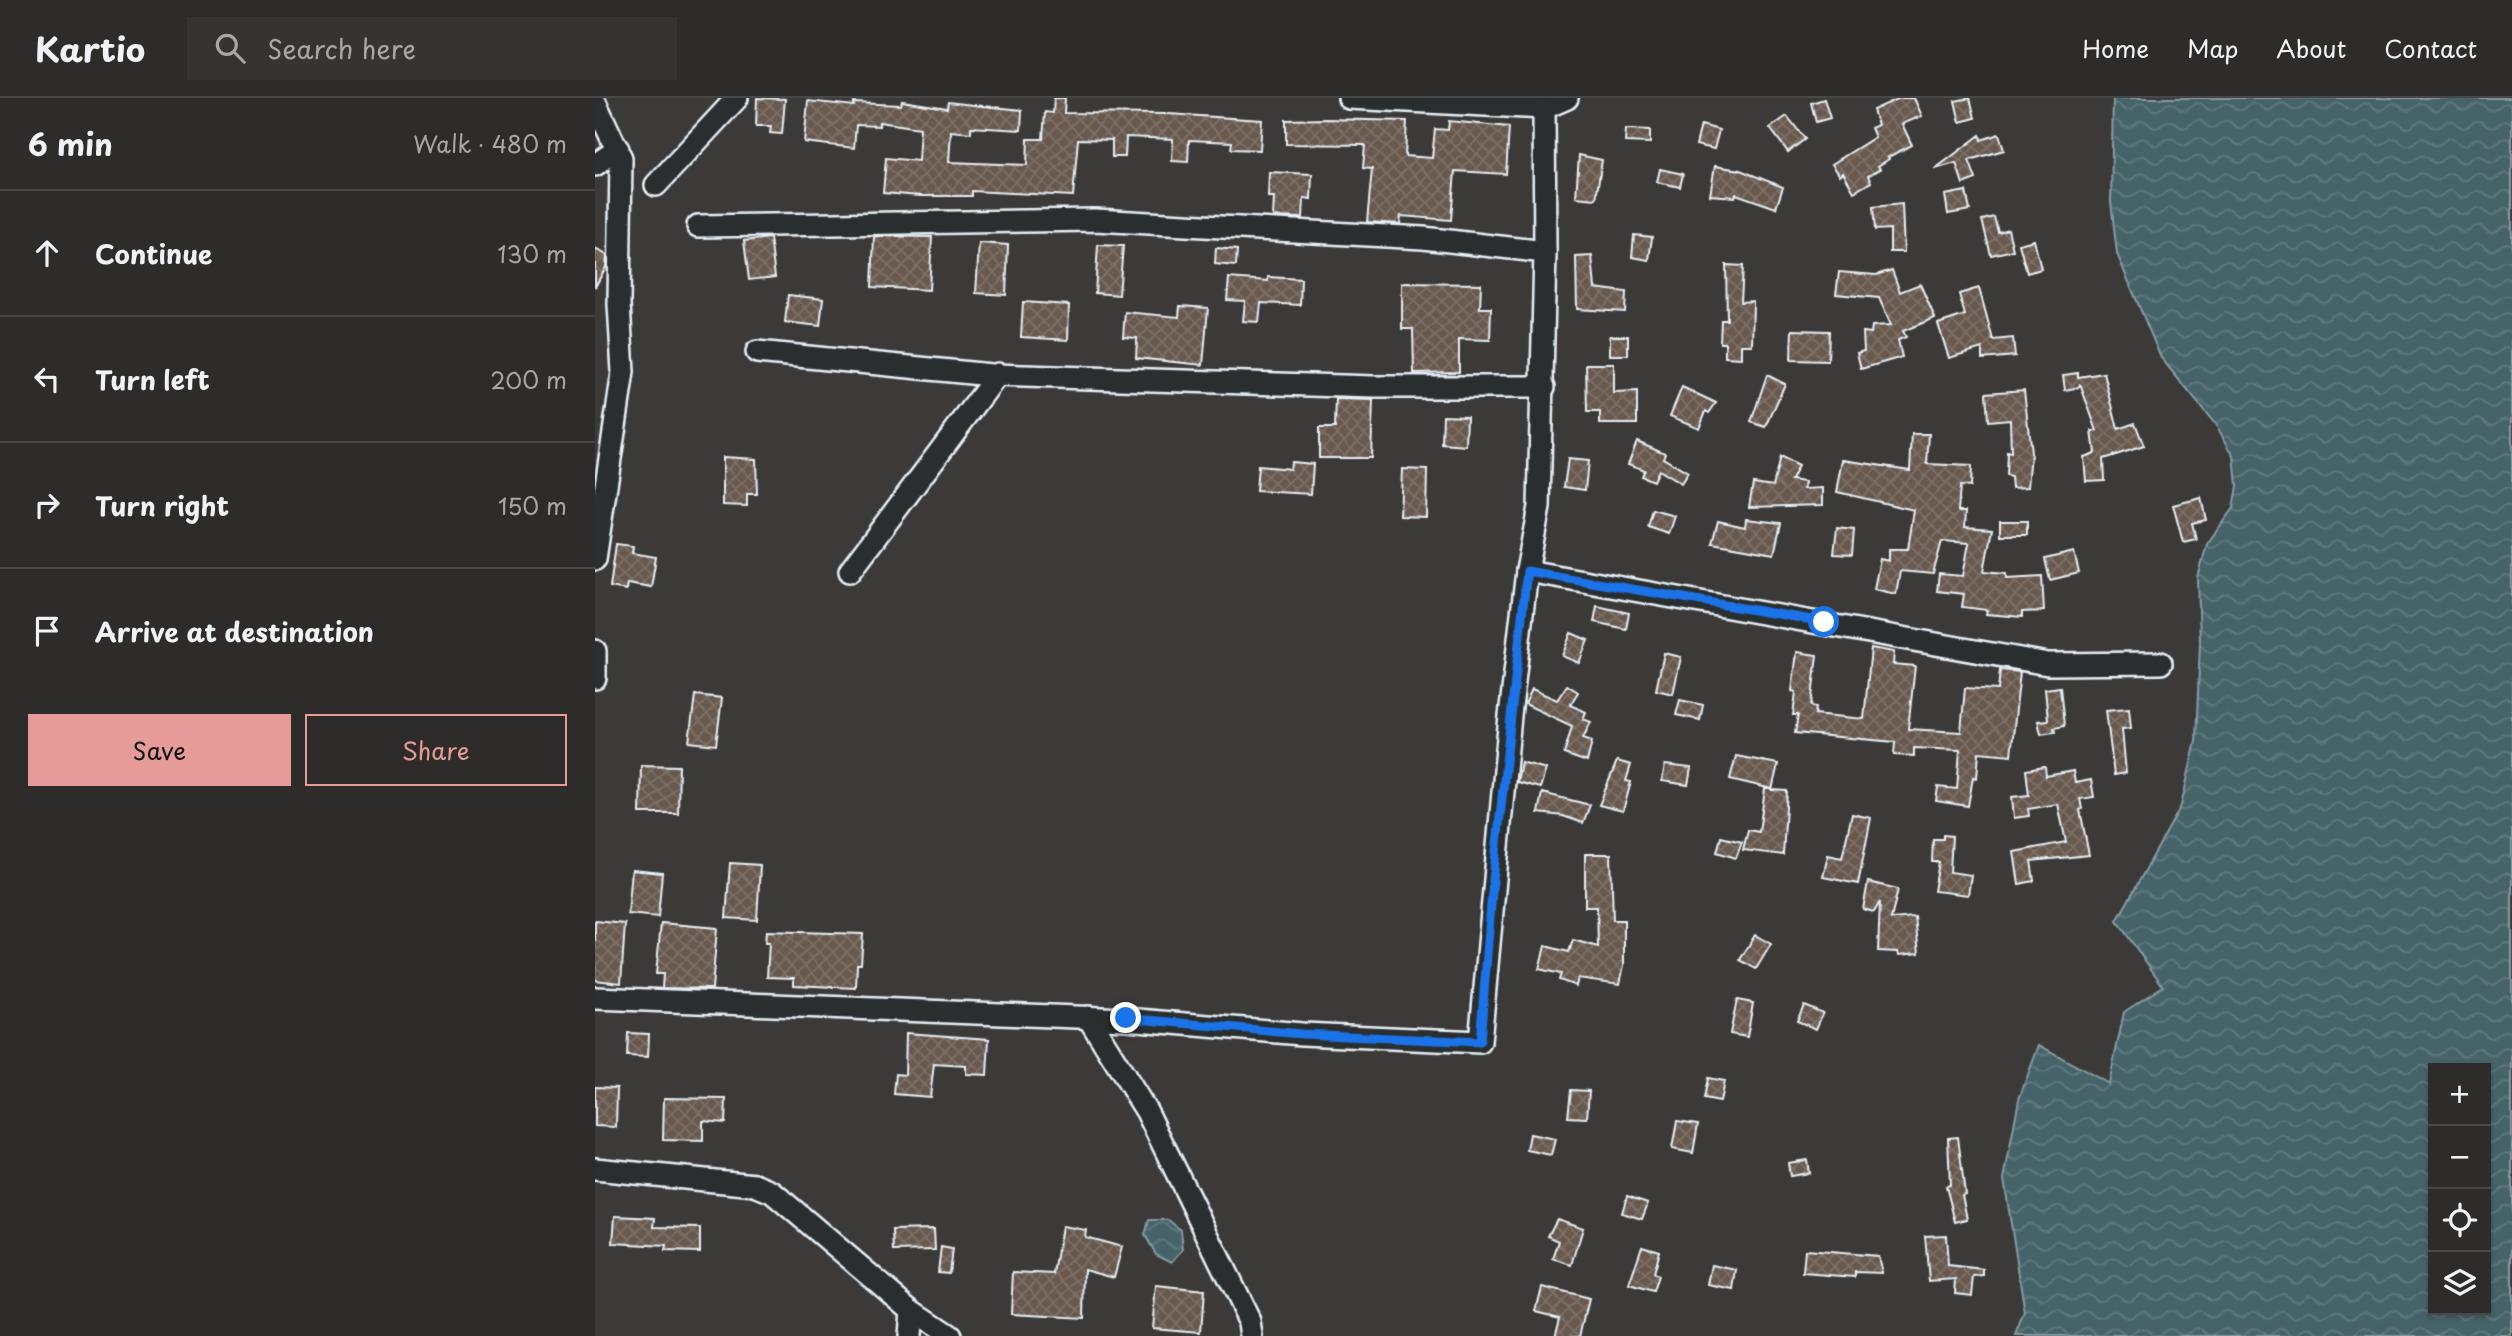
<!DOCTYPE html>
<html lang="en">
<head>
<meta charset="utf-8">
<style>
  :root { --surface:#2d2c2a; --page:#353432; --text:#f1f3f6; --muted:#a7a7a8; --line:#484847; --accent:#e69b98 }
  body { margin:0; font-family:"Playpen Sans",sans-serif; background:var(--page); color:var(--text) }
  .controls { position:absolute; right:21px; bottom:21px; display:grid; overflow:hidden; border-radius:0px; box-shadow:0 2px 5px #0004 }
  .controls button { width:63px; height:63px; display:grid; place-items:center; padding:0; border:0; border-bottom:2px solid var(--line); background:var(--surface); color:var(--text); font:35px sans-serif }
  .stop { position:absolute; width:21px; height:21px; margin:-16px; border:5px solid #1a73e8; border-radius:50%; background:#fff }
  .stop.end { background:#1a73e8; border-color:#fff; box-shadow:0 2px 7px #0008 }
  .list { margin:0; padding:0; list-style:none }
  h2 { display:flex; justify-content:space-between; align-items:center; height:91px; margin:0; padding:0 28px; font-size:30px }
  h2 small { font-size:23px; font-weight:400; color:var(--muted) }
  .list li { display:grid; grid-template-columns:46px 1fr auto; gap:21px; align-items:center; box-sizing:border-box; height:126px; padding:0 28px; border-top:2px solid var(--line) }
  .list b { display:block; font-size:26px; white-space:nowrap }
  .list em { font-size:23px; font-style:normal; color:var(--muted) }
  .actions { display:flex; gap:14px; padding:21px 28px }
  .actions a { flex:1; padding:16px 0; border:2px solid var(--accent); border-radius:0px; text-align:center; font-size:24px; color:var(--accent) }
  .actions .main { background:var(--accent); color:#111 }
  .icon { flex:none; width:38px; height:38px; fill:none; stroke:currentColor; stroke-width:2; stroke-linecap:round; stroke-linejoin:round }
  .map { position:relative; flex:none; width:1917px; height:1238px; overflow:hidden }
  header { display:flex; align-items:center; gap:42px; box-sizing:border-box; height:98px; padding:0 35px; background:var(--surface); border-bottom:2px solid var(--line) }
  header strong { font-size:33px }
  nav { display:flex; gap:38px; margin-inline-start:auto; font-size:24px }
  .search { width:490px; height:63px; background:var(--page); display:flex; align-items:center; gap:18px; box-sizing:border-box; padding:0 24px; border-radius:0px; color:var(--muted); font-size:26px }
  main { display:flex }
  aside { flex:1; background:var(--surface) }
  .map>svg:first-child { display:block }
</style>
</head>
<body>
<header>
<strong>Kartio</strong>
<div class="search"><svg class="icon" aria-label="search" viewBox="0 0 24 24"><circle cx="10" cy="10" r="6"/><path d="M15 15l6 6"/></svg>Search here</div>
<nav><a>Home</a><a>Map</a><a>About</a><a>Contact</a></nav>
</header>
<main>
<aside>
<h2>6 min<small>Walk · 480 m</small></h2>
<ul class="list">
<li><svg class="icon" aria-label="ahead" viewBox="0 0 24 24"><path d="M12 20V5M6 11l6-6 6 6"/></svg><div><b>Continue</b></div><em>130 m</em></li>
<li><svg class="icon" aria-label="left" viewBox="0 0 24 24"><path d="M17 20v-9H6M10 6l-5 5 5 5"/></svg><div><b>Turn left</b></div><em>200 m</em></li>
<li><svg class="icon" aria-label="right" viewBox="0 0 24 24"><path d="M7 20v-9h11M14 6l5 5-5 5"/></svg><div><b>Turn right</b></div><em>150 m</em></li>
<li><svg class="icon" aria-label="arrive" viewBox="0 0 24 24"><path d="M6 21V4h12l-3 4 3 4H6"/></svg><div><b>Arrive at destination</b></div></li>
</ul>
<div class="actions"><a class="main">Save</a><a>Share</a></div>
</aside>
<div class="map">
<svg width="1917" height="1238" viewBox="0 0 1917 1238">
  <defs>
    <pattern id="water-waves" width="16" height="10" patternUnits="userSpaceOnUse" patternTransform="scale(1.75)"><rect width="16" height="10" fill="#47636a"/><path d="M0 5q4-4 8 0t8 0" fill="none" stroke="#627a80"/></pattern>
    <pattern id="building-cross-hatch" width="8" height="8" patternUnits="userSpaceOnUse" patternTransform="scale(1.75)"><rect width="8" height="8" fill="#67584e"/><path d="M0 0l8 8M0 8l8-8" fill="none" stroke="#7d7068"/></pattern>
  </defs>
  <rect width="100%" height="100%" fill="#3c3a38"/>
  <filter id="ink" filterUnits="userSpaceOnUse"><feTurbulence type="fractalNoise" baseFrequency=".0143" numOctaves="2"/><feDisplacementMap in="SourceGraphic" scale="14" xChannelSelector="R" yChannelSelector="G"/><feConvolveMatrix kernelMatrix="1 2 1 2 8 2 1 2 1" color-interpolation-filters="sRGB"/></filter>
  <g filter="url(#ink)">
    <!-- water -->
    <g fill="url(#water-waves)" stroke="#879ca3" stroke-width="2" fill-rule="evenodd">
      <path d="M1518,0H1917V1238H1421L1430,1215L1409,1081L1424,1001L1444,947L1514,986L1529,914L1568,888L1522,823L1586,708L1601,643L1605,545L1603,480L1612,446L1638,410L1642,388L1639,358L1621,327L1566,260L1522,156L1516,104ZM1891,970V1212H1838V970Z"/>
      <polygon points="554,1122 573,1122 586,1132 588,1152 577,1164 561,1156 550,1137"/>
    </g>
    <!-- building -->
    <g fill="url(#building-cross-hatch)" stroke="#e8f1f8" stroke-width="2">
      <polygon points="162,0 190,1 187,36 175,35 176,28 161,28"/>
      <polygon points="459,0 470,0 469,15 573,16 667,22 665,52 636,51 637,44 594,42 593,64 577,63 578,41 531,39 530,59 517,59 517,42 483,41 478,98 377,93 377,98 326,98 288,95 291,60 323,63 325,30 284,24 284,28 261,27 259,50 209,44 213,3 259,8 259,5 306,7 307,3 352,10 353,4 378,7 427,12 426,32 376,29 376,35 356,33 354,64 432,67 433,41 448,41 450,14 458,15"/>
      <polygon points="1305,0 1319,0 1327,18 1307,26 1317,47 1293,59 1294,61 1283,68 1285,71 1273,78 1276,84 1259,94 1248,75 1245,78 1237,66 1280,39 1276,30 1283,27 1278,12"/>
      <polygon points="1375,0 1380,20 1365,24 1360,3"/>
      <polygon points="1229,1 1235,20 1221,24 1216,5"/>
      <polygon points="1192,18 1210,41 1193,54 1175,30"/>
      <polygon points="731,21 812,23 810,58 837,60 840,31 853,32 854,23 914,29 911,76 860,73 856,122 806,118 805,126 772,124 777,71 768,70 770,47 691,46 691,22"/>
      <polygon points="1106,27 1124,32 1119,51 1101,47"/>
      <polygon points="1031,31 1055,32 1055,45 1030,44"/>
      <polygon points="1404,36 1409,52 1374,62 1381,81 1368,86 1361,65 1340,71 1385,37 1386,42"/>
      <polygon points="984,57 1007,62 1001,101 981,99"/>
      <polygon points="1120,68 1145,72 1188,89 1181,110 1141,96 1140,99 1115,97"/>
      <polygon points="1065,71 1088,76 1085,89 1062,84"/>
      <polygon points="674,74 717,76 716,101 709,100 708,120 678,119 679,99 673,99"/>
      <polygon points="1371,93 1375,112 1353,116 1350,97"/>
      <polygon points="1307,106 1309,154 1295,154 1295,131 1280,132 1278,109"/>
      <polygon points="1399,119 1403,134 1413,131 1418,152 1396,157 1387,122"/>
      <polygon points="1039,137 1057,139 1054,162 1037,159"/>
      <polygon points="279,138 337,139 334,192 277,189"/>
      <polygon points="175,140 180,179 154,182 149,143"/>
      <polygon points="1439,142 1446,171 1432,175 1424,146"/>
      <polygon points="384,145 413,147 411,197 381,195"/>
      <polygon points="503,147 528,148 524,197 500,195"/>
      <polygon points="621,150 642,152 641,168 620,166"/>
      <polygon points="0,151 12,157 11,169 0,189"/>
      <polygon points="997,158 1000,190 1031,194 1030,214 982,211 981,159"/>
      <polygon points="1131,167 1148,168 1146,204 1158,203 1157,247 1146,247 1146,260 1130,259 1130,245 1125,245 1126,222 1132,222"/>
      <polygon points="1297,172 1305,194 1325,186 1340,220 1308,233 1311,239 1303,242 1307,259 1266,271 1262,255 1269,253 1268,234 1276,235 1277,228 1296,227 1284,200 1241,196 1244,174 1281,177"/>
      <polygon points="673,179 706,181 705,207 666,205 664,224 648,223 650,203 632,202 634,180 673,183"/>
      <polygon points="807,185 886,186 885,210 896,210 895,242 864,241 864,274 819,275 818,231 807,231"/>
      <polygon points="1384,190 1398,242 1418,240 1420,258 1387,261 1387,250 1354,260 1343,226 1370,217 1364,196"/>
      <polygon points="193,197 228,201 225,228 190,224"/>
      <polygon points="428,204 474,207 473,242 426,239"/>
      <polygon points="585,208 613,210 608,267 541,260 542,240 528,239 530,214 584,219"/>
      <polygon points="1197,232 1234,233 1233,263 1196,262"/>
      <rect x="1015" y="238" width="18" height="19"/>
      <polygon points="991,266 1019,266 1019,295 1042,294 1042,326 1005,326 1005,314 992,314"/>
      <polygon points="1483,275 1483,279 1509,275 1523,331 1540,325 1549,348 1508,361 1509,382 1491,383 1489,359 1500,355 1497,333 1502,333 1485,286 1485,289 1470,292 1468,277"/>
      <polygon points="1172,277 1190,286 1171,329 1156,324"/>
      <polygon points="1087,289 1121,305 1114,315 1111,313 1104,330 1075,318"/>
      <polygon points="1429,292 1436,355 1433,389 1417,390 1416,379 1411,378 1412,354 1416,355 1415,321 1393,323 1391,295"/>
      <polygon points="741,301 778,302 776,360 724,360 724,330 740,330"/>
      <polygon points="848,317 872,318 871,348 847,346"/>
      <polygon points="1317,336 1334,336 1332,366 1376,368 1375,389 1365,388 1363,413 1371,413 1370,429 1397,431 1389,473 1412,475 1412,480 1447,478 1449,513 1427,514 1427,519 1391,516 1392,512 1367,509 1369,496 1342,493 1344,476 1368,478 1374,445 1347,443 1338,476 1305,473 1301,496 1279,491 1285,461 1294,463 1294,451 1313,451 1319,412 1242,394 1248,362 1315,372"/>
      <polygon points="1042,343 1070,355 1068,360 1093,375 1086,386 1063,372 1058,383 1046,378 1049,372 1033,366"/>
      <polygon points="128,359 161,361 162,396 152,396 152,408 128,407"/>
      <polygon points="1185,359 1203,368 1196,382 1210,384 1209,391 1228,390 1228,407 1154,409 1158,385 1178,388"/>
      <polygon points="973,361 993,363 990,392 969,389"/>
      <polygon points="696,364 718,366 716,396 661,393 663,368 695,371"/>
      <polygon points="807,371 832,372 831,419 805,418"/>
      <polygon points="1606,400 1611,422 1597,425 1601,441 1588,444 1578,407"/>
      <polygon points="1058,412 1080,418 1074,436 1053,429"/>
      <polygon points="1151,421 1186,425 1179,456 1117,445 1123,423 1150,429"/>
      <rect x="1405" y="423" width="27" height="14"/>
      <polygon points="1242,430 1259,432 1257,457 1239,456"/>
      <polygon points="21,446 38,448 37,455 61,459 56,489 32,485 31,492 15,489"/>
      <polygon points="1479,454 1484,475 1455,482 1450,461"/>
      <polygon points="1002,508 1034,515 1031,531 999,524"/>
      <polygon points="976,535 993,542 984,565 967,558"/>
      <polygon points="1276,550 1299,554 1298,566 1320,568 1313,631 1366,634 1370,590 1403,592 1405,572 1425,574 1416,657 1384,654 1382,680 1378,679 1373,708 1341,703 1343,689 1362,691 1365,652 1319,650 1319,658 1299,657 1300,644 1200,635 1203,617 1198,617 1201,594 1197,593 1202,554 1222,557 1216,608 1221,609 1220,616 1269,621"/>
      <polygon points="1069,555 1086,559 1078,596 1061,592"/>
      <polygon points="972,587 983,594 975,607 991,614 988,621 996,624 988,640 997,643 992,664 969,656 977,628 930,606 937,591 962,602"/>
      <polygon points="1465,589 1469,628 1459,630 1460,634 1446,636 1443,623 1453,622 1450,591"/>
      <polygon points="100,597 127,600 121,647 94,644"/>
      <polygon points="1085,602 1108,607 1105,622 1081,617"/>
      <polygon points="1534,610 1536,630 1527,631 1531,675 1519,677 1511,612"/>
      <polygon points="1141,658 1183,666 1177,692 1192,693 1188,757 1148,752 1153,732 1164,734 1170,691 1177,691 1135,681"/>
      <polygon points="1022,663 1036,667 1031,683 1036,684 1028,713 1004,707"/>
      <polygon points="926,664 951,671 945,690 922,684"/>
      <polygon points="46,667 84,668 83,715 45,715"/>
      <polygon points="1070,667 1096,670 1093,687 1067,683"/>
      <polygon points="1450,669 1451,678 1478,673 1480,685 1496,682 1499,699 1485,701 1487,711 1485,712 1494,757 1436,763 1439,783 1424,786 1419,754 1471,744 1463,706 1433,711 1434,718 1419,720 1417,699 1434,697 1431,672"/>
      <polygon points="947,695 995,707 988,725 968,718 943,715"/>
      <polygon points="1257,716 1276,720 1263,786 1228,779 1233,757 1247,760"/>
      <polygon points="1348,737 1357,738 1355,774 1376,777 1373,797 1339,793 1344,764 1337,764 1338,741 1348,741"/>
      <polygon points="1126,739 1147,744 1141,760 1122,754"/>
      <polygon points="990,756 1016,756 1018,822 1029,822 1029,867 1025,886 983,880 981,888 964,882 966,876 944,871 950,848 974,854 978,842 1003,849 1002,809 990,809"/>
      <polygon points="135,765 165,767 162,822 131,820"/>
      <polygon points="37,772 67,775 63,819 33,816"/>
      <polygon points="1273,784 1303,791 1296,821 1320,819 1324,855 1304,857 1303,854 1283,853 1285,804 1279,814 1268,811"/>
      <polygon points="0,823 30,826 26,885 0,882"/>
      <polygon points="66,825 122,830 117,891 67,890 68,876 61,876"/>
      <polygon points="171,833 268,836 266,866 262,866 261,890 199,887 199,880 172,879 174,845 170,845"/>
      <polygon points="1160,837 1176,846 1161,871 1145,862"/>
      <polygon points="1142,902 1158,905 1152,939 1135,936"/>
      <polygon points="1209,907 1228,915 1221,931 1202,923"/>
      <polygon points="33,935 54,936 53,959 32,958"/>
      <polygon points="311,935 394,941 392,977 371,976 371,968 339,966 335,999 299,996 301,976 310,977"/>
      <polygon points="1113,980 1129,983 1125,1004 1109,1001"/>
      <polygon points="0,989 22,990 21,1029 0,1028"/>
      <polygon points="976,992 994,993 992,1020 973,1019"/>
      <polygon points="69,1000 131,1001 130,1025 108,1023 108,1043 68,1042"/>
      <polygon points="1082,1023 1103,1026 1098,1055 1077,1051"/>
      <polygon points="935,1036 960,1041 956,1057 932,1052"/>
      <polygon points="1363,1039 1370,1096 1367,1097 1372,1121 1360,1124 1351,1088 1355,1087 1353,1040"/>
      <polygon points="1212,1062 1214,1075 1195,1078 1193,1065"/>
      <polygon points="1032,1098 1053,1105 1047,1121 1027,1115"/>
      <polygon points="20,1118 60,1120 59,1129 105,1130 105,1154 70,1153 71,1148 18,1145"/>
      <polygon points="962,1121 988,1130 977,1167 958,1161 964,1143 953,1138"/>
      <polygon points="467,1128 491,1132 490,1139 527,1149 519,1179 490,1171 489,1220 416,1216 418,1174 459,1176"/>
      <polygon points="339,1131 340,1152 299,1153 298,1132"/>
      <polygon points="1351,1137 1353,1168 1389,1172 1389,1178 1379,1179 1377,1197 1360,1195 1361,1181 1334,1183 1330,1138"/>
      <polygon points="1047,1148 1064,1153 1058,1176 1063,1178 1058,1194 1034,1187"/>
      <polygon points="346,1149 357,1151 354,1175 343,1174"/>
      <polygon points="1210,1152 1283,1158 1287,1175 1260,1174 1260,1179 1208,1175"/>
      <polygon points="1117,1167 1142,1172 1139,1192 1113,1187"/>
      <polygon points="561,1188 609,1193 606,1234 557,1230"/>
      <polygon points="947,1189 994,1201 985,1238 960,1238 965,1219 941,1213"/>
    </g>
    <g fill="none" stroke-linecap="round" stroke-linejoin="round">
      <defs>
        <g id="minor">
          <polyline points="754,0 949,10 972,0"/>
          <polyline points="0,4 26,60 24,206 28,274 0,461"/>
          <polyline points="0,67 23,51"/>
          <polyline points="61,87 142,0"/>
          <polyline points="103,128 500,122 828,140 950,154"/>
          <polyline points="162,254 396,277 779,289 949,289"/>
          <polyline points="255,473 403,276"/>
          <polyline points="932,473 1453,566 1566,565"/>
          <polyline points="0,553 0,580"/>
          <polyline points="0,900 531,921 707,936 885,944 915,618 932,473 944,409 950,154 949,10"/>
          <polyline points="493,919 552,1014 655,1224 657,1238"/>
          <polyline points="0,1071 160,1087 177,1094 316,1212 355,1238"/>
          <polyline points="314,1238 316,1212"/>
        </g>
      </defs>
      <!-- minor casing -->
      <use href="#minor" stroke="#e8f1f8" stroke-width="26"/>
      <!-- minor -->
      <use href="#minor" stroke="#2a2d2e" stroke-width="21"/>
    </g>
  </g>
  <g fill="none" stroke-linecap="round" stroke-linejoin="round" filter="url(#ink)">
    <!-- route -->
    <polyline stroke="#1a73e8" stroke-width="9" points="531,920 707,936 885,944 898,782 932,473 1229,524"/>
  </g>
</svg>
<div class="controls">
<button>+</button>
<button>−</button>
<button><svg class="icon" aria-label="locate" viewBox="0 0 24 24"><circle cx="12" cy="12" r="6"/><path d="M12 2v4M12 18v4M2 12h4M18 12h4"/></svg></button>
<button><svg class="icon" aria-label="layers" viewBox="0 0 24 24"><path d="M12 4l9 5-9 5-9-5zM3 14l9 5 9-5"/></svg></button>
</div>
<div class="stop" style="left:1229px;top:524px"></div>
<div class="stop end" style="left:531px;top:920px"></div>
</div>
</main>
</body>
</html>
